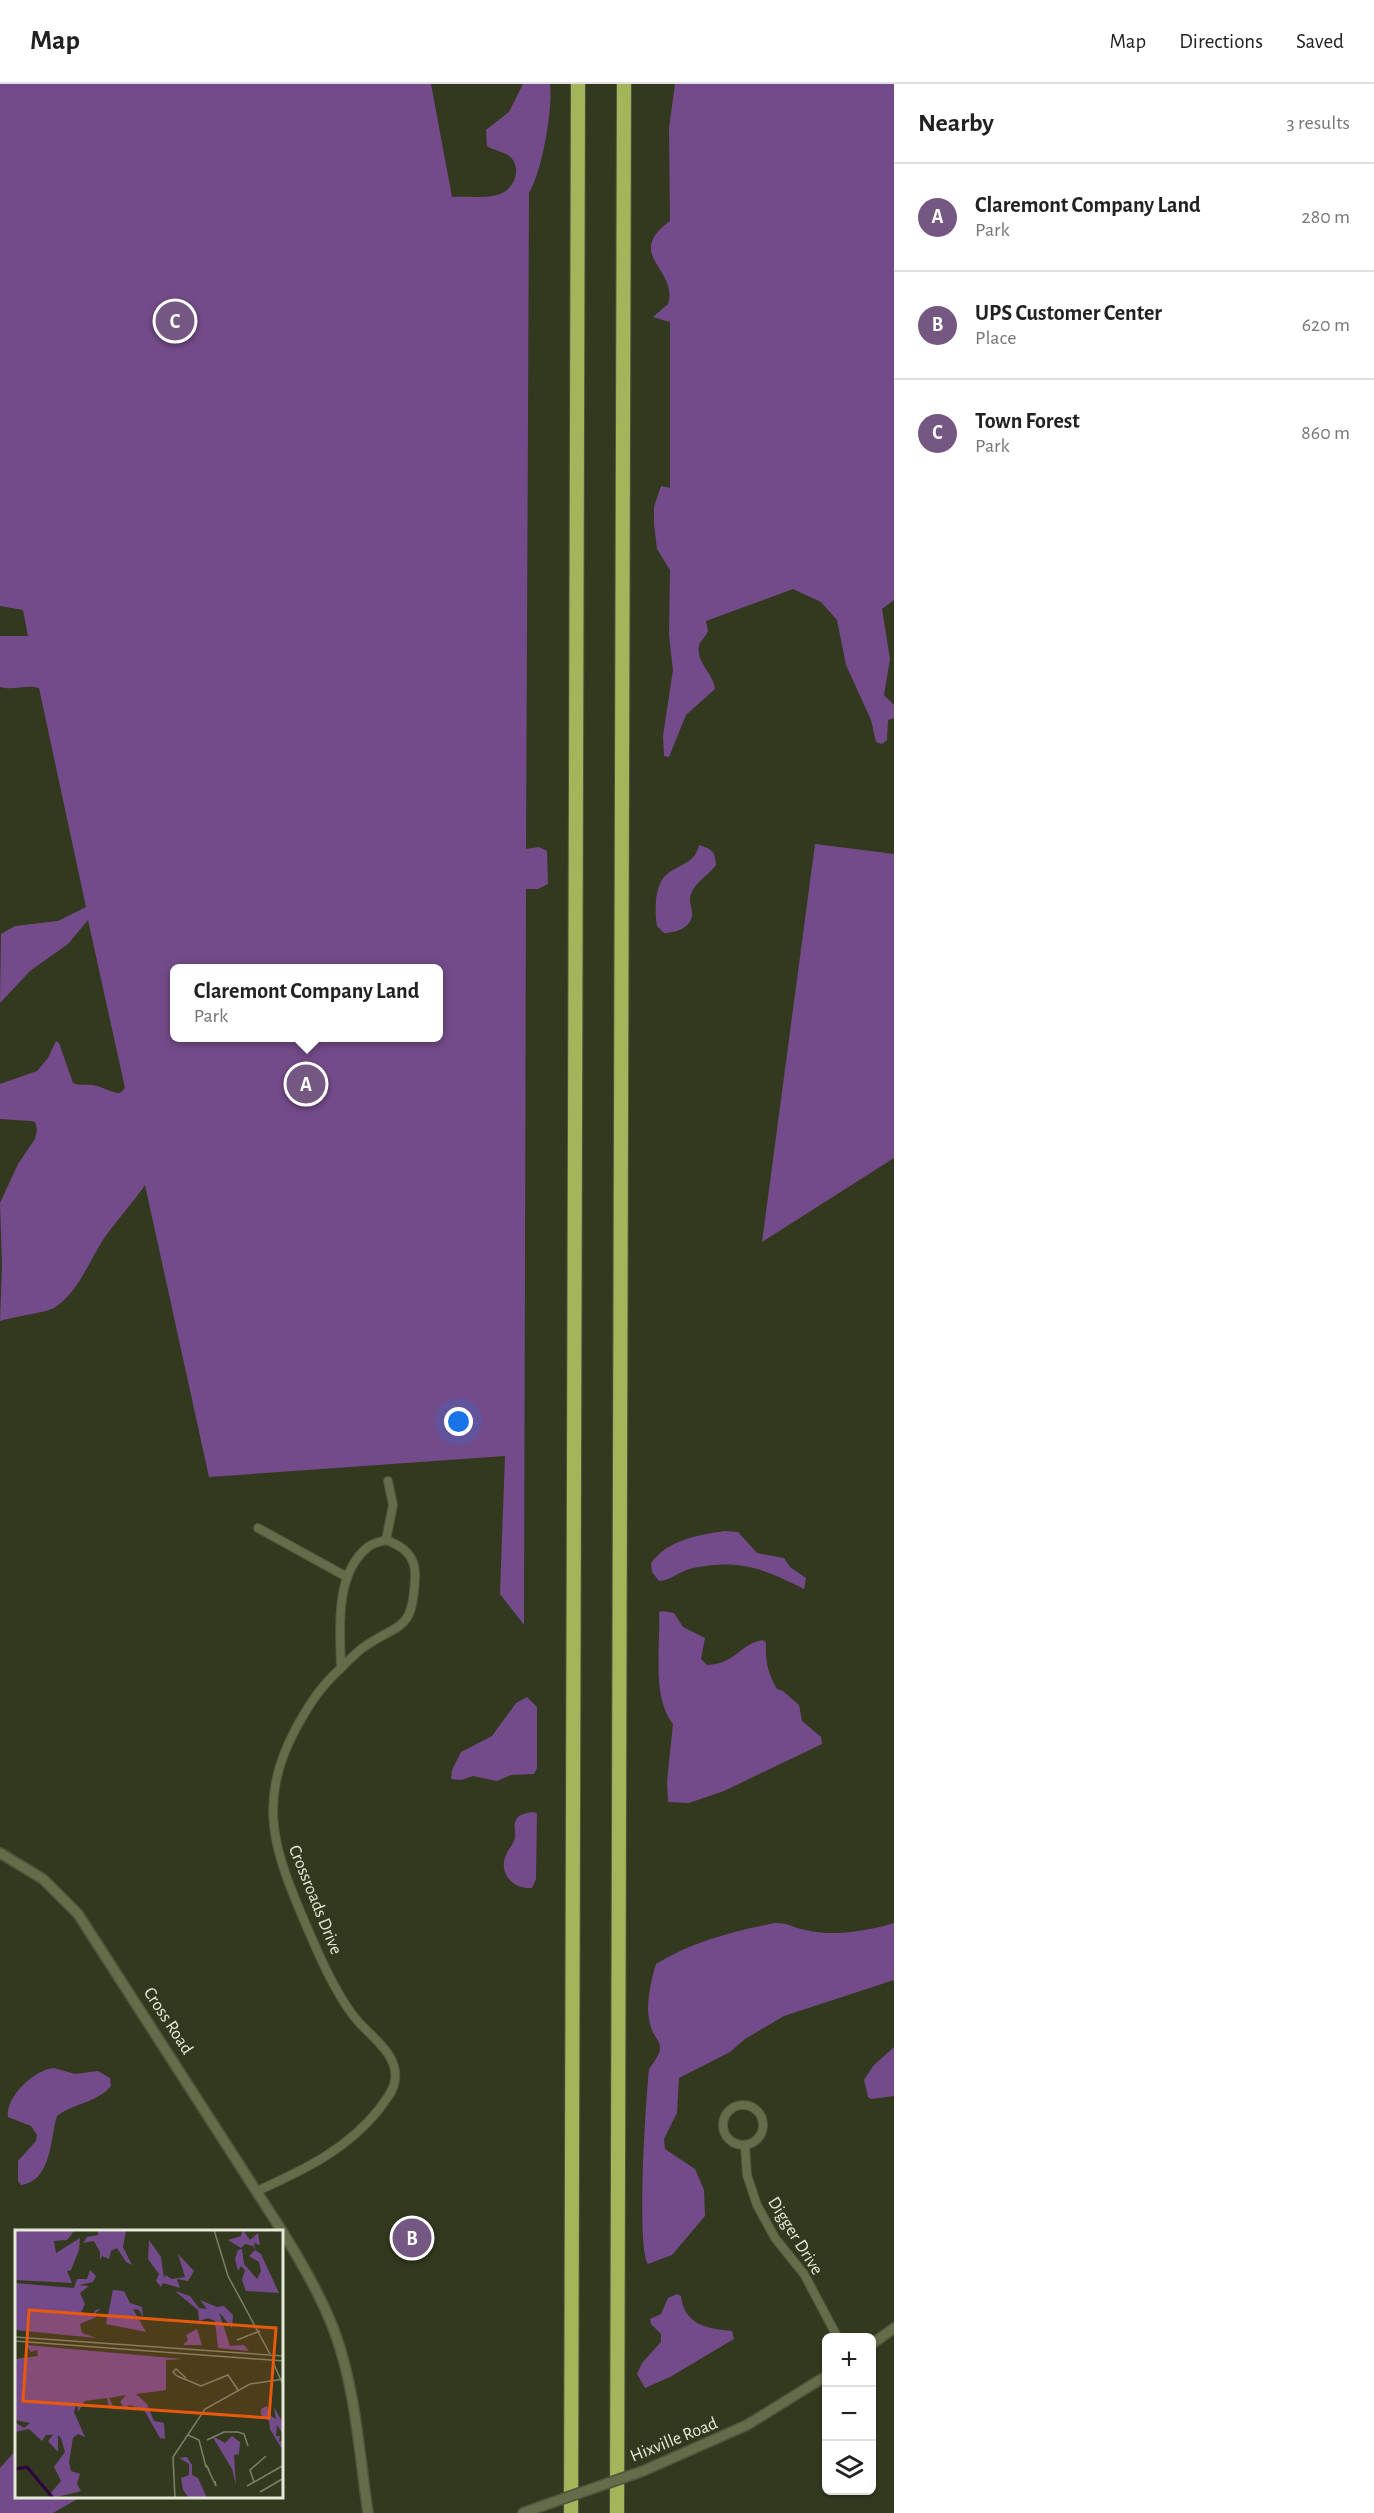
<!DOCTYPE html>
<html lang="en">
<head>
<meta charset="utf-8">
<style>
  :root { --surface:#fff; --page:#f2f2f2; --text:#222; --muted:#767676; --line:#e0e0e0; --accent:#745882 }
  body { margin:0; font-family:"Alegreya Sans",sans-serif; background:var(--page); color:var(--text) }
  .controls { position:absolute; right:18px; bottom:18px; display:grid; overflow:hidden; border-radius:9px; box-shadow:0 2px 4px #0004 }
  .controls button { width:54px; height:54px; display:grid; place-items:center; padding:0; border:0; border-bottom:2px solid var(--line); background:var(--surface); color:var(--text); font:30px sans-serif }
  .you { position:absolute; left:459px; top:1338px; width:21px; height:21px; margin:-15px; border:4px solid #fff; border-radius:50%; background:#1a73e8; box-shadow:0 0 0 9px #1a73e833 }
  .badge { display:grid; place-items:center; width:39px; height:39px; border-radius:50%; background:var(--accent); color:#fff; font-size:20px; font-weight:700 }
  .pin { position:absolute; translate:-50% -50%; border:3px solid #fff; box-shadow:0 2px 6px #0006 }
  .popup { position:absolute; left:170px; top:880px; width:273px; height:78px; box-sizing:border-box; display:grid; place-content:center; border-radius:9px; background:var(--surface); filter:drop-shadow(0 2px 4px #0005); font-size:20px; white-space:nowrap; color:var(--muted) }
  .popup b { font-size:22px; color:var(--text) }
  .popup::after { content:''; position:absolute; left:50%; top:100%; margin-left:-12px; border:12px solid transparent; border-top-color:var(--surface) }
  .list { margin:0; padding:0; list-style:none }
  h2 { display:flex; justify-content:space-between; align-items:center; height:78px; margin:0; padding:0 24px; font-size:26px }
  h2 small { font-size:20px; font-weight:400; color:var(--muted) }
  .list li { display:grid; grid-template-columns:39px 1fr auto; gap:18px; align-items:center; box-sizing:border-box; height:108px; padding:0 24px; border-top:2px solid var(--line) }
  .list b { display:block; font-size:22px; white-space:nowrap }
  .list p { margin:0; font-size:20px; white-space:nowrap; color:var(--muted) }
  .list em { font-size:20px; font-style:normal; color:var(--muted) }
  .icon { flex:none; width:33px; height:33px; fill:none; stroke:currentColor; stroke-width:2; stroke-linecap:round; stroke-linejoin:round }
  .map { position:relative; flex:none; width:894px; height:2429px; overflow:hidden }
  header { display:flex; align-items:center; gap:36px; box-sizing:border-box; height:84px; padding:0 30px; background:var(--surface); border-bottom:2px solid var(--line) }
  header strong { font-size:28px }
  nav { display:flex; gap:33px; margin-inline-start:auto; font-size:21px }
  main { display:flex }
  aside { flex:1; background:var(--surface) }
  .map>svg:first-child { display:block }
</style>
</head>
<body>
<header>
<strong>Map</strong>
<nav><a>Map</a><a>Directions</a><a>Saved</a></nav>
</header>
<main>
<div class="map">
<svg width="894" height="2429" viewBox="0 0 894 2429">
  <rect width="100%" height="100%" fill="#33391e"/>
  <!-- green -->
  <g fill="#744b8a" fill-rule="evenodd">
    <path d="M0,0H431L452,113C466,112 487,115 500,110C516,104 522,82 509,72C504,68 493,66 487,62L486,46L509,28L523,0H550C553,25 542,88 529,109L526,765L539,763L547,767L548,800L538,805H526L524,1541L500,1510L505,1372L209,1393L145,1101C135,1116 122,1130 111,1145C91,1169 82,1206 54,1224C48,1228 12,1233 0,1237L2,1182L0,1119L18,1080L35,1055L37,1046L35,1038L31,1037L0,1035V1000L37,987L48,974L56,957L59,959L73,999C80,1002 85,1000 92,1001C102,1002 111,1009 120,1009L125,1004L88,836L68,860L30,887L0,919L1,850L15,842L58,837L86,823L39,604C25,600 14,607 0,603V552H28L23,526L0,522ZM174,884H438V954H174Z"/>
    <path d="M675,0H894V516L882,525L890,575L884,611L894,621V634L888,636L887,656L882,660L876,658L871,636L846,581L837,536L821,518L793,505L706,537L708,547C706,552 702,555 700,559C693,576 714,590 715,605L686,631L669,673L664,672L663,652L673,586L669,551L670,486L657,465L654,440V423L661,402L670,404V238L653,233L668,220C679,185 623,171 670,137L669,44Z"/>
    <polygon points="815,760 894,770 894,1074 762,1158"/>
    <path d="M699,761C712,765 715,767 716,781C709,791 695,798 691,810C688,817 692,822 692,829C693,843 676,849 664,849L657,842C655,827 654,804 665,792C677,780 695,781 699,761Z"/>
    <path d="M725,1447L738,1448L757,1469L784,1474L790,1483L806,1494L804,1505C762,1484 740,1475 693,1484C681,1486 670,1497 659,1497L652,1488L651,1479C668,1456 697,1451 725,1447Z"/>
    <path d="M662,1527L674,1529L683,1543L705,1554L701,1575L707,1581C736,1580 739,1560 763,1556L766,1559C765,1576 768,1590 777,1605L783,1607L799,1621L802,1637L821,1653L822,1660L724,1707L689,1719L668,1718L667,1697L673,1640C651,1611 661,1562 659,1528Z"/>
    <polygon points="527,1613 537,1623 537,1684 534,1690 511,1691 497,1697 473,1692 461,1696 451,1695 452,1686 461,1668 492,1652 516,1619"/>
    <path d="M532,1728L537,1729L536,1795L532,1804C513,1806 498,1789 506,1771C508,1765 514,1760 515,1754C516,1748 513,1741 516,1736C519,1730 526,1729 532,1728Z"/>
    <path d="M775,1839C790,1839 793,1844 806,1846C833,1853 868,1847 894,1839V1896L784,1932L745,1955L730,1968L679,1994L677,2029L664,2055L665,2065L695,2085L704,2106L705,2132L672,2171L648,2180C636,2163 646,2014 649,1985C672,1955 653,1962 649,1935C646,1919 651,1896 656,1880C691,1858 734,1847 775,1839Z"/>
    <polygon points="894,1963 894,2012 871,2015 868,2013 864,1996 873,1982"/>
    <path d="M54,1984L75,1990L98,1987L110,1994L111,2002C95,2020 76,2018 57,2032C50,2054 52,2097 21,2101L18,2097V2077L36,2057L37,2051L31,2042L8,2033C5,2013 35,1985 54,1984Z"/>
    <path d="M677,2210L681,2212C684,2241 708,2245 732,2247L734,2255L670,2293L645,2304L637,2290L642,2279L661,2258V2250L651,2240L650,2235L661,2230L668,2214Z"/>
    <polygon points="16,2366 16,2412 81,2413 53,2429 0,2429 0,2384"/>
  </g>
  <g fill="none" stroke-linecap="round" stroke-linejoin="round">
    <defs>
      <g id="minor">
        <polyline points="258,1444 347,1493"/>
        <polyline points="386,1456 393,1421 388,1397"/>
        <circle cx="743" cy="2041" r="20"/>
        <polyline points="745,2061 747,2091 757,2121 775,2154 804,2190 838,2254"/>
        <path d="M257,2107C304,2086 348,2065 380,2024C386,2015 394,2007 395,1996C399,1968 366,1950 352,1930C333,1904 319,1871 306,1841C275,1768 256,1721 295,1646C308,1622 320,1603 341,1584C340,1546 334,1490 368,1463C372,1459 380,1458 386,1456C403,1462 416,1472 415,1492C413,1550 400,1537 361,1565C354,1571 347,1578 341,1584"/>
      </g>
      <g id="tertiary">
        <polyline points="0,1769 43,1795 78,1830 282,2147"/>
        <path d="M282,2147C302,2179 322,2213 335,2249C356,2307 359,2369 368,2429"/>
        <polyline points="872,2260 894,2244"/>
        <polyline points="643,2387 747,2341 826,2292"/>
        <polyline points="523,2429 542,2422"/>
      </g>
      <g id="motorway">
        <polyline points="571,2429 578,0"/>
        <polyline points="617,2429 624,0"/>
      </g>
    </defs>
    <!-- minor casing -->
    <use href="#minor" stroke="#50553c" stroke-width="10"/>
    <!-- tertiary casing -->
    <use href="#tertiary" stroke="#50553c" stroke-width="12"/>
    <!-- motorway casing -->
    <use href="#motorway" stroke="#50553c" stroke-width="16"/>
    <!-- minor -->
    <use href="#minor" stroke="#646c49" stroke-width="8"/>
    <!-- tertiary -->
    <use href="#tertiary" stroke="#646c49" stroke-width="9"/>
    <!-- motorway -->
    <use href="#motorway" stroke="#a3b45b" stroke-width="14"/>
    <defs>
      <polyline id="tertiary-bridge" points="542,2422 643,2387"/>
    </defs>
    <!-- tertiary-bridge casing -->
    <use href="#tertiary-bridge" stroke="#50553c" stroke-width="12" stroke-linecap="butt"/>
    <!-- tertiary-bridge -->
    <use href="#tertiary-bridge" stroke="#646c49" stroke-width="9"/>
  </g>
  <g text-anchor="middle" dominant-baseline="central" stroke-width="6" stroke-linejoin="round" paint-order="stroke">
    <!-- street labels -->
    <g font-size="18" fill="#e6ead9" stroke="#33391e">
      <text transform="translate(315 1816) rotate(68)">Crossroads Drive</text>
      <text transform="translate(168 1937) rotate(57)">Cross Road</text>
      <text transform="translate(795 2152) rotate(58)">Digger Drive</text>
      <text transform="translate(674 2356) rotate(-22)">Hixville Road</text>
    </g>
  </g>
  <!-- overview -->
  <g transform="translate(15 2146)">
    <rect width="268" height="268" fill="#33391e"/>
    <path d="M0,0H60L52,10L39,11L41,23L65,8L64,20L56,40L52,41L57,53L0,50ZM83,0H111L108,17L117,35L111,32L102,18L96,21L94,29L87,26L85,30V22L79,11L68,13L72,7L83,5ZM228,0L235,10L243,3L245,15L239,13L240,20L246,24L264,63L231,61L227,50L230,40L226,36L223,41L220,29L223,20L227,19L229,34L242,49L246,41L244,32L234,26L240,20L238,16L230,14L226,18L213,10L226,6ZM134,10L146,27L149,49L150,45L157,49L170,47L163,24L179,41L173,51L162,49L165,58L148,53L146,57L141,51L144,44L133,29ZM75,40L81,46L78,52L64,55L74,56L65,63L70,74L66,82L76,86L81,80L86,79L79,84L81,87L65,94L67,103L81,108L0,100V53L59,58L62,49H72ZM98,60L109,61L115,73L127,77L128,87L124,80L118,79L131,102L91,94ZM160,61L175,66L184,78L192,79L185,70L202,77L209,76L218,85L217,98L204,82L215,116L229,115L234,121L203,118L200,91L193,88L184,91L183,80ZM182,99L187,115H168L173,110L171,105ZM11,115L168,129L151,130V160L121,164L132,174L139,191L149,193L150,209L145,208L129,180L114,175L110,179L105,172L111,165L94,168L100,180L94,177L92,168L70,171L63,182L62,172L59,182L70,207L63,204L58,208L54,232L56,241L65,244L62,254L66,261L38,268L35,264L46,251L39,237L50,222L46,208L43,205V222L33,211L38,205H31L27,211L14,199L0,202V192L9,198L15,193L0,190V129L23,126L22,120L16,122ZM252,176L256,186L261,189L259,177L268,193L267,203L262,195L261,206H265L264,212L268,210V221L255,199L254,191L246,185V179ZM197,206L210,213L217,206L225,212L224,224L219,225L221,255L217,239ZM172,227L177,235V245L183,248L192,268H174L168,260L166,248L174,245V234L164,228Z" fill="#744b8a"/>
    <path fill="none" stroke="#300043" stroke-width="3" d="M0,239L12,237L38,268"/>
    <path fill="none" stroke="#7b8069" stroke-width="1.5" d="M199,0L213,46L255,124M0,107L269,126M222,110L245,101M0,111L269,131M257,130L269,157M162,146L186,156L213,145L223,160M162,146L158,142L161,139L171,148M173,205L184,210L191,237L193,238L191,235M192,210L209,202H223L229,204L233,216M193,239L201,256L200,251M239,252L235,240L251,226M232,256L269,235M245,262L269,248M160,268L158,227L190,179L235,154L269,149"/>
    <path fill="#e8590c" fill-opacity="0.15" stroke="#e8590c" stroke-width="3" d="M14,80L261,98L254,188L8,171Z"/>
    <rect width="268" height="268" fill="none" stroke="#e6ead9" stroke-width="3"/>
  </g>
</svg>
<div class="controls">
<button>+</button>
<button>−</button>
<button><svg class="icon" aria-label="layers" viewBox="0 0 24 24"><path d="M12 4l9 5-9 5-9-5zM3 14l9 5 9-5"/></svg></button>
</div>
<div class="you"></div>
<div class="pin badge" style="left:306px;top:1000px">A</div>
<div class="popup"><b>Claremont Company Land</b>Park</div>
<div class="pin badge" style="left:412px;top:2154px">B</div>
<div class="pin badge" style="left:175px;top:237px">C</div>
</div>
<aside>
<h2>Nearby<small>3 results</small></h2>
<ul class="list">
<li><span class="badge">A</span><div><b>Claremont Company Land</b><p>Park</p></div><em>280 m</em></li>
<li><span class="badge">B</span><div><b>UPS Customer Center</b><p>Place</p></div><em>620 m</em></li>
<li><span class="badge">C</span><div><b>Town Forest</b><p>Park</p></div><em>860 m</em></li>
</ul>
</aside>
</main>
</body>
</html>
